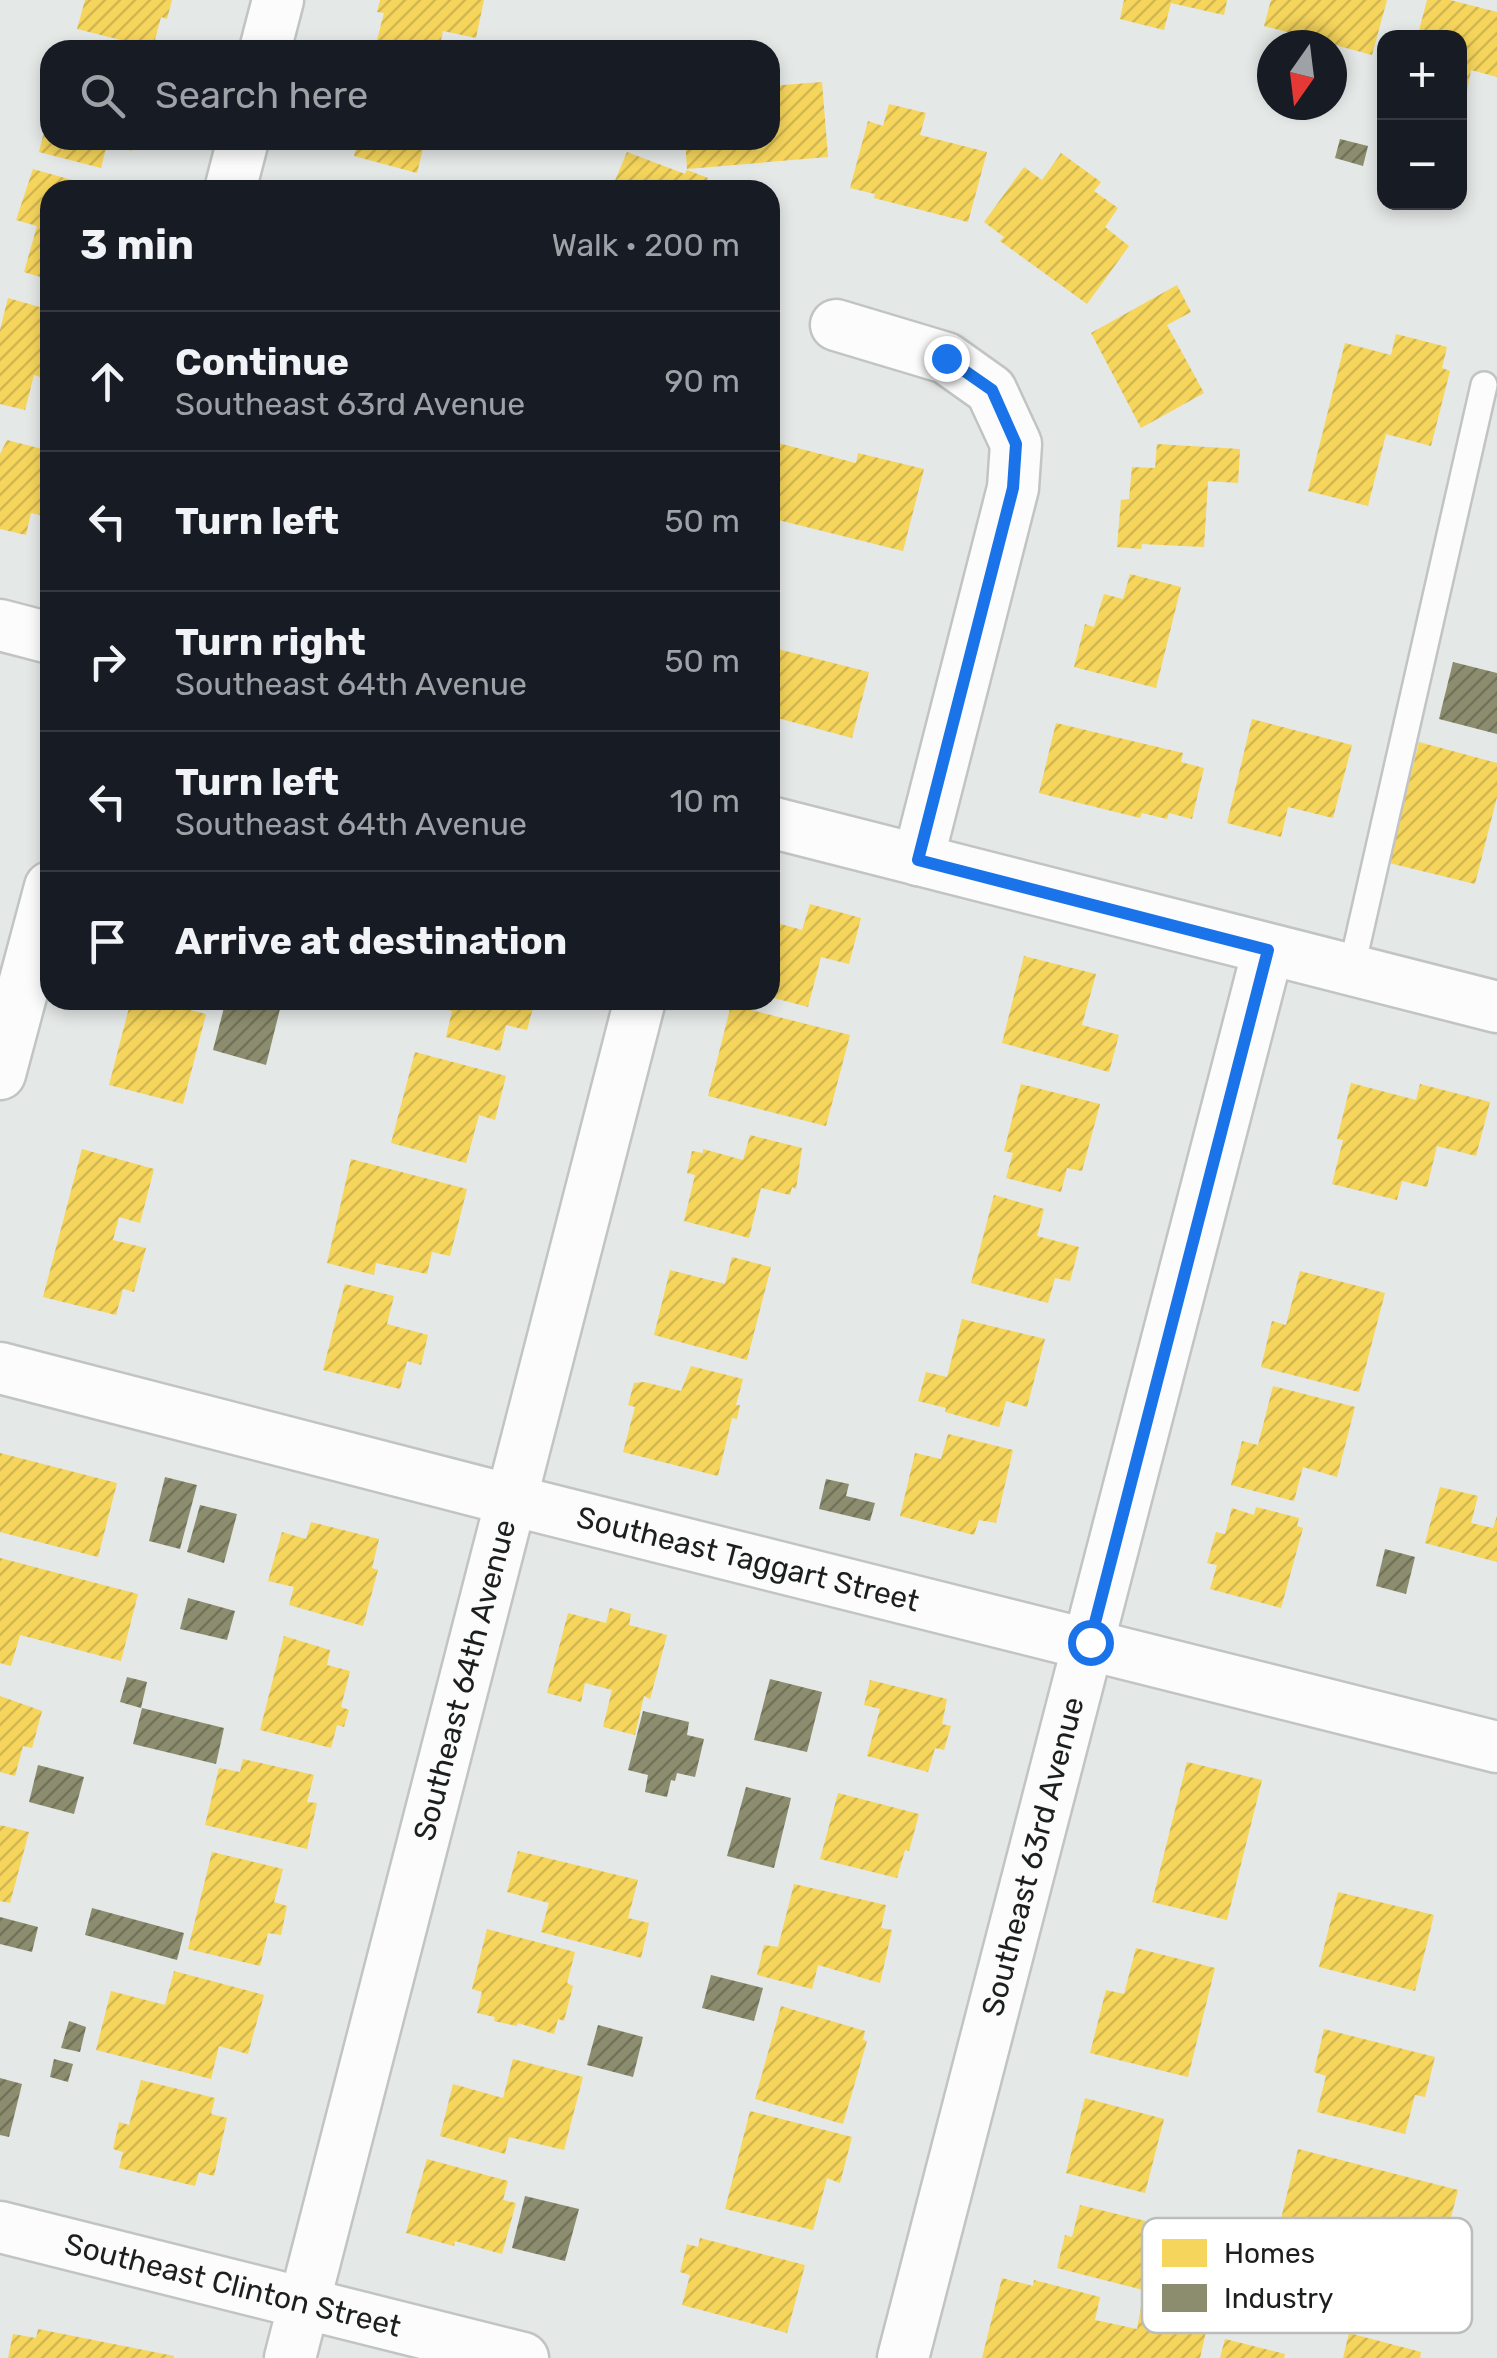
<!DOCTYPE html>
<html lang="en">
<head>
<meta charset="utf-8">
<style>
  :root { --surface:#171b24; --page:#20242c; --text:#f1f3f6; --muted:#9ea1a6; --line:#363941 }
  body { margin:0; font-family:Rubik,sans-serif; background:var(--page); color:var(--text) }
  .controls { position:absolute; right:30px; top:30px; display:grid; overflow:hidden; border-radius:20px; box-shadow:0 5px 15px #0003 }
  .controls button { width:90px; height:90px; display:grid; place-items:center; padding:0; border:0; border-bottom:2px solid var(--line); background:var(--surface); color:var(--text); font:50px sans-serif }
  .compass { position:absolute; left:1257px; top:30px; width:90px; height:90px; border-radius:50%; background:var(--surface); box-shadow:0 5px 15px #0003; rotate:194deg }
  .stop { position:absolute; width:30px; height:30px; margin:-22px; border:8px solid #1a73e8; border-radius:50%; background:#fff }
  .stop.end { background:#1a73e8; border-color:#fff; box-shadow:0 2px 10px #0008 }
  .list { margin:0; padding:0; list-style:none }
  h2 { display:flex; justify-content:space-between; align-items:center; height:130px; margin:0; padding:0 40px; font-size:42px }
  h2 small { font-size:32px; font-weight:400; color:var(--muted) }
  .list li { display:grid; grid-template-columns:65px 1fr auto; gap:30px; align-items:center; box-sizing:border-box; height:140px; padding:0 40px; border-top:2px solid var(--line) }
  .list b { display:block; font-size:38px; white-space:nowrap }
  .list p { margin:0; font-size:32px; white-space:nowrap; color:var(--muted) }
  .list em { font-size:32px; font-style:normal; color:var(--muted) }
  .icon { flex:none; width:55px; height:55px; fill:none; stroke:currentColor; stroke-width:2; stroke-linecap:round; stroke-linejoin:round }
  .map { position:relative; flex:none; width:1497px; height:2358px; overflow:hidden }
  .search { position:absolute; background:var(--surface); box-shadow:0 5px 15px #0003; left:40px; top:40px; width:740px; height:110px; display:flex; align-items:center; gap:25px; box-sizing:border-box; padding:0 35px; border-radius:30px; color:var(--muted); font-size:38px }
  .panel { position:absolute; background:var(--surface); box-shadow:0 5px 15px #0003; left:40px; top:180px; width:740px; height:830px; border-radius:30px }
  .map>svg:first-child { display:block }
</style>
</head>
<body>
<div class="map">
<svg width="1497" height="2358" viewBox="0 0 1497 2358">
  <defs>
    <pattern id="homes-hatch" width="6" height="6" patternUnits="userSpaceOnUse" patternTransform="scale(2.5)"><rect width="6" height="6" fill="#f6d55c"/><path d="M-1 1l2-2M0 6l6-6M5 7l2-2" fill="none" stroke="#d2b650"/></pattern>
    <pattern id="industry-hatch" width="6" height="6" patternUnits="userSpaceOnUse" patternTransform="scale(2.5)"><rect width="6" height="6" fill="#8c8c6e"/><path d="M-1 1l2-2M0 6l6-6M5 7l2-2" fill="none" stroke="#72725a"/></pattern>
  </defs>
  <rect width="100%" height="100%" fill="#e4e8e6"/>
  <!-- homes -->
  <g fill="url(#homes-hatch)">
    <polygon points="85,0 172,0 167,19 161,17 153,48 77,29"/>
    <polygon points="380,0 484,0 476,38 443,31 439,50 421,50 377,40 384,13 377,12"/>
    <polygon points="1124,0 1227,0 1224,15 1171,3 1164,30 1120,19"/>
    <polygon points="1271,0 1387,0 1372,55 1264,26"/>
    <polygon points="1427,0 1450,0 1497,12 1497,77 1471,70 1467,91 1460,89 1460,38 1417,38"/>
    <polygon points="822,82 828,157 687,169 685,140 770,140 770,86"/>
    <polygon points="889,104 926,113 920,135 987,152 968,222 874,198 875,194 850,188 868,121 883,126"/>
    <polygon points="47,120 50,121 50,140 135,140 132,151 107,144 101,168 39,152"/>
    <polygon points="358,140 425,140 417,173 354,156"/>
    <polygon points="627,152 685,174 687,170 708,178 703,190 611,190"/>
    <polygon points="1061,153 1101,182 1094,191 1118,208 1105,227 1129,246 1087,304 1000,241 1004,237 984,222 1024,167 1042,180"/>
    <polygon points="33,169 86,184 84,190 50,190 50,280 24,272 37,226 16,220"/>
    <polygon points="1177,285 1191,312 1167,325 1204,393 1141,428 1091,333"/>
    <polygon points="8,298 50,310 50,380 34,375 25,410 0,404 0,330"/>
    <polygon points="1396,334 1447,347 1442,368 1450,371 1431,446 1386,434 1368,506 1308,491 1345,343 1391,355"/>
    <polygon points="7,440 46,450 42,469 50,471 44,490 47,492 44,507 40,515 31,513 26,535 0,529 0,454"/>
    <polygon points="770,441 856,463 858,453 924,469 903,551 770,518"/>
    <polygon points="1157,444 1240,449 1238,483 1208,481 1204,547 1142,544 1141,549 1117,547 1121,500 1129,499 1132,467 1155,468"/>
    <polygon points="1130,574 1181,587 1156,688 1074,667 1085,624 1094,627 1104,594 1123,599"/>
    <polygon points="770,647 869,672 852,738 770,716"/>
    <polygon points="1252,719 1352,745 1333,818 1288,807 1281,837 1227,823"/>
    <polygon points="1056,723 1183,753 1181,762 1204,768 1192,819 1169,813 1167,819 1142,813 1140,818 1039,793"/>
    <polygon points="1419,742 1497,763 1497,797 1475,884 1389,863"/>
    <polygon points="810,904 861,918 849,964 821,957 808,1007 770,997 770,921 802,930"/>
    <polygon points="1024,956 1096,974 1082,1025 1119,1035 1109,1072 1002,1043"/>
    <polygon points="131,1000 151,1000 206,1014 183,1104 109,1085"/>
    <polygon points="444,1000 535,1000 527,1030 506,1025 500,1051 446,1037 452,1011 442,1008"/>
    <polygon points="731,1005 850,1035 826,1126 708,1096"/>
    <polygon points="415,1052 506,1076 495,1120 479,1115 466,1163 391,1143"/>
    <polygon points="1351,1083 1416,1100 1420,1084 1490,1102 1476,1156 1437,1146 1427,1187 1402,1181 1397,1200 1332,1184 1343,1140 1337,1139"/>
    <polygon points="1021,1084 1100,1104 1082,1171 1067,1168 1061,1192 1006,1178 1013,1153 1004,1151"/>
    <polygon points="750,1135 802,1148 796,1189 792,1187 790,1195 761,1188 749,1238 684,1221 695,1175 687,1173 692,1151 703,1153 703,1149 743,1160"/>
    <polygon points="82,1149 154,1169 140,1223 119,1217 113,1240 146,1248 134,1292 123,1289 116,1315 43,1297"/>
    <polygon points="351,1159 467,1189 450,1256 432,1252 427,1274 376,1263 374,1275 327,1263"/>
    <polygon points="994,1195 1044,1209 1037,1236 1079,1247 1070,1281 1055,1278 1048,1303 971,1283"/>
    <polygon points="732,1257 771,1267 747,1360 654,1335 670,1270 725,1284"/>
    <polygon points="1300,1271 1385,1293 1359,1392 1261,1367 1272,1321 1286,1325"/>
    <polygon points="345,1284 394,1296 387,1324 428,1335 421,1365 407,1361 400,1389 323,1370"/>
    <polygon points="962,1319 1045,1339 1027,1407 1006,1401 999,1427 945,1412 946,1408 918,1401 926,1372 947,1377"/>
    <polygon points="691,1366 743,1379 736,1405 740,1405 737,1419 732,1418 718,1476 623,1452 635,1407 628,1405 634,1383 644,1382 681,1391"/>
    <polygon points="1273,1386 1355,1407 1337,1477 1303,1467 1294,1501 1231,1485 1242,1441 1258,1445"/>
    <polygon points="948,1434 1013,1450 996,1523 979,1520 974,1535 900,1516 915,1453 941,1459"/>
    <polygon points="0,1453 117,1483 98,1557 0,1532"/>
    <polygon points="1440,1487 1478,1496 1471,1523 1493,1528 1497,1516 1497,1562 1425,1543"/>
    <polygon points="1256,1507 1299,1518 1297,1526 1303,1528 1281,1608 1210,1589 1217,1565 1207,1563 1216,1532 1225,1534 1232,1508 1254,1515"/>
    <polygon points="311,1522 379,1539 372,1568 378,1570 363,1626 289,1605 294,1587 268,1581 282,1532 306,1539"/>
    <polygon points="0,1558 138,1594 121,1661 20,1635 11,1666 0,1663"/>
    <polygon points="610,1608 631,1614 629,1625 667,1635 650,1699 644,1696 635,1735 603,1727 612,1690 585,1683 581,1702 547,1693 568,1613 606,1623"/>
    <polygon points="284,1636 330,1650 327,1665 350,1671 341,1707 349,1710 344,1727 337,1725 331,1748 260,1730"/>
    <polygon points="870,1680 947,1699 942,1724 951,1726 944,1750 935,1748 928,1772 867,1756 880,1709 864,1705"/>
    <polygon points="0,1696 42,1711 32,1748 23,1746 15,1776 0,1772"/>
    <polygon points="243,1759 314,1775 307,1802 317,1803 307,1849 205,1825 219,1768 240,1772"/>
    <polygon points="1187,1762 1262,1780 1227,1920 1152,1902"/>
    <polygon points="838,1793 919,1814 909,1851 905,1850 897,1878 820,1859"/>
    <polygon points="0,1825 29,1832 10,1903 0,1901"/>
    <polygon points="518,1851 638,1880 628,1918 649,1923 641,1958 541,1932 549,1903 507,1892"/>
    <polygon points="212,1852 283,1869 274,1902 287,1906 281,1935 268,1933 260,1966 188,1949"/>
    <polygon points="794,1884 886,1905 881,1928 892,1930 880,1983 818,1965 812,1989 757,1975 764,1945 778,1947"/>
    <polygon points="1338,1892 1434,1915 1415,1991 1319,1967"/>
    <polygon points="487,1929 575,1952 567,1983 573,1986 564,2021 558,2019 554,2034 518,2023 517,2026 494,2021 495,2017 477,2013 482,1992 472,1989"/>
    <polygon points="1136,1948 1215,1968 1188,2077 1090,2053 1106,1990 1124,1994"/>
    <polygon points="174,1971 264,1995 248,2054 219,2046 211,2079 96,2050 111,1991 165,2005"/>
    <polygon points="781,2006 865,2031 863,2040 867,2041 843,2124 755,2099"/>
    <polygon points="1324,2029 1435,2057 1425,2097 1415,2095 1405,2134 1317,2112 1326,2076 1314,2072"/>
    <polygon points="513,2059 583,2077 564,2150 509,2137 505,2154 440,2136 453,2084 503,2098"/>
    <polygon points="141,2080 215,2098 211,2114 227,2118 214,2176 199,2172 195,2186 119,2168 123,2152 113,2149 119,2122 129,2125"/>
    <polygon points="1085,2098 1164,2119 1145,2193 1066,2173"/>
    <polygon points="750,2111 852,2137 840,2183 827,2178 813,2230 725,2209"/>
    <polygon points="1298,2149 1458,2190 1438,2268 1279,2227"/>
    <polygon points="427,2159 508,2181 503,2200 516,2203 502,2254 455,2241 454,2246 406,2233"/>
    <polygon points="1080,2205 1211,2237 1194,2303 1057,2268 1065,2235 1072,2237"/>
    <polygon points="700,2238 805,2265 787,2333 682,2305 690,2275 680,2272 687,2244 698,2247"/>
    <polygon points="1002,2278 1033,2286 1034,2280 1100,2297 1095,2320 1137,2329 1141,2307 1208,2323 1200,2358 982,2358"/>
    <polygon points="38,2329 174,2356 174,2358 8,2358 13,2334 36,2338"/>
    <polygon points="1349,2333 1421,2352 1420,2358 1343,2358"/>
    <polygon points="1225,2339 1285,2354 1284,2358 1220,2358"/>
  </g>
  <!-- industry -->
  <g fill="url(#industry-hatch)">
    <polygon points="1340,139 1368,146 1363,166 1335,158"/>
    <polygon points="1453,662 1497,673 1497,734 1439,719"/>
    <polygon points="226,1000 259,1000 281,1005 266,1065 213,1050"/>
    <polygon points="165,1477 197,1485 180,1549 149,1541"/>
    <polygon points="826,1479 849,1484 846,1496 875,1503 870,1521 819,1509"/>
    <polygon points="200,1505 237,1514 224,1563 187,1552"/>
    <polygon points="1385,1549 1415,1557 1406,1594 1376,1586"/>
    <polygon points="188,1598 235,1611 227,1640 180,1629"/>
    <polygon points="127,1677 147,1682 141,1708 120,1702"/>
    <polygon points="770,1679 822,1692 807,1752 754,1740"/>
    <polygon points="142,1708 224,1728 216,1764 133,1744"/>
    <polygon points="643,1711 689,1722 687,1735 704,1739 695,1777 677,1773 675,1781 671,1780 667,1797 645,1792 648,1775 628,1770"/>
    <polygon points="38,1765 84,1777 74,1814 29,1802"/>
    <polygon points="746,1787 791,1798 774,1868 727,1856"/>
    <polygon points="92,1908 184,1933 177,1960 85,1935"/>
    <polygon points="0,1917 38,1927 32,1952 0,1944"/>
    <polygon points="711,1975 763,1988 754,2021 702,2008"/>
    <polygon points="69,2021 86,2027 80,2052 61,2048"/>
    <polygon points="598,2025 643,2037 633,2077 587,2065"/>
    <polygon points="54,2059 73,2064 68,2082 50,2077"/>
    <polygon points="0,2078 22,2084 9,2137 0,2135"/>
    <polygon points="525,2196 579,2209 565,2261 512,2248"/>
  </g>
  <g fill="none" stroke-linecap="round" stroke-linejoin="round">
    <defs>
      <polyline id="lane" points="1351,971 1484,385"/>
      <g id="street">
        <polyline points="265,50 278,0"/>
        <polyline points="230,190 243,140"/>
        <polyline points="836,325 946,358 991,390 1016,444 1013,488 918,860"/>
        <polyline points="0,625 50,638"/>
        <polyline points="770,822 1497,1007"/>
        <polyline points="0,1074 50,887"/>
        <path id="s1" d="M0,1368L511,1500L1497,1747"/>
        <path id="s2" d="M0,2227L523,2358"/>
        <path id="s3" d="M290,2358L640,1000"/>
        <path id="s4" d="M903,2358L1268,950"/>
      </g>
    </defs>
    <!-- lane casing -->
    <use href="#lane" stroke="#c1c4c2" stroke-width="30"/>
    <!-- street casing -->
    <use href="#street" stroke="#c1c4c2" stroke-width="55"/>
    <!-- lane -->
    <use href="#lane" stroke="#fbfcfb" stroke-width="25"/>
    <!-- street -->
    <use href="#street" stroke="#fbfcfb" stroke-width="50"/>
  </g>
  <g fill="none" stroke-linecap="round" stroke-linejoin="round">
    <!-- route -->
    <polyline stroke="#1a73e8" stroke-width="12" points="946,358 992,390 1016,444 1013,488 918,860 1268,950 1090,1642"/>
  </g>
  <g text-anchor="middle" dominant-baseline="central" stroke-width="10" stroke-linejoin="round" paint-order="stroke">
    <!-- street labels -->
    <g font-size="30" fill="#1c1f1e" stroke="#fff">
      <text stroke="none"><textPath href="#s1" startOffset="772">Southeast Taggart Street</textPath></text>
      <text stroke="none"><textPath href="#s3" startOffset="700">Southeast 64th Avenue</textPath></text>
      <text stroke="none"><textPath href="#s4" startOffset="518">Southeast 63rd Avenue</textPath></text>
      <text stroke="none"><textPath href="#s2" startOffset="240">Southeast Clinton Street</textPath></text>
    </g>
  </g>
  <!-- legend -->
  <rect x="1142" y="2218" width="330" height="115" rx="15" fill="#fff" stroke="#bbbcbc" stroke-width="2.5"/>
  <rect x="1162" y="2239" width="45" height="28" fill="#f6d55c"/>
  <rect x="1162" y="2284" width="45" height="28" fill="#8c8c6e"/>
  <g font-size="28" fill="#1c1f1e">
    <text x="1224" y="2263">Homes</text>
    <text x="1224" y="2308">Industry</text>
  </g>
</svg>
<div class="controls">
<button>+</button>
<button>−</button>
</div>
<svg class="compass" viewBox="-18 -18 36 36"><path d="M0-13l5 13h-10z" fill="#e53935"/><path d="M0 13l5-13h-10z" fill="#9ea1a6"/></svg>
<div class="stop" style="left:1090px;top:1642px"></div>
<div class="stop end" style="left:946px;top:358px"></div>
<div class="search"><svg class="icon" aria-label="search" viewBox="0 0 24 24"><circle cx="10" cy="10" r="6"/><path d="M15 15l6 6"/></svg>Search here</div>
<section class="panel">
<h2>3 min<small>Walk · 200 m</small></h2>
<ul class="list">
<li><svg class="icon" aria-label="ahead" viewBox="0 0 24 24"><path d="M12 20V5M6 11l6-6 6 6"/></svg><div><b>Continue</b><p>Southeast 63rd Avenue</p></div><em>90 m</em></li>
<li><svg class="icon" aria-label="left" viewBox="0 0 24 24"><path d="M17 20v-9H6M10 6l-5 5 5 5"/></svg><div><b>Turn left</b></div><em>50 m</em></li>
<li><svg class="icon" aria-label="right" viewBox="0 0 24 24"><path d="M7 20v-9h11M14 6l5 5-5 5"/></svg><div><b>Turn right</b><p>Southeast 64th Avenue</p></div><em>50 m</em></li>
<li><svg class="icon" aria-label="left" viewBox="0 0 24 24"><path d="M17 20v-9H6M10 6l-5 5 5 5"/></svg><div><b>Turn left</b><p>Southeast 64th Avenue</p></div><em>10 m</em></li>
<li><svg class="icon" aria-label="arrive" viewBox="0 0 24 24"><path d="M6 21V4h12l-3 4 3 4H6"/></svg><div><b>Arrive at destination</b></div></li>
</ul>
</section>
</div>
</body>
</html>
